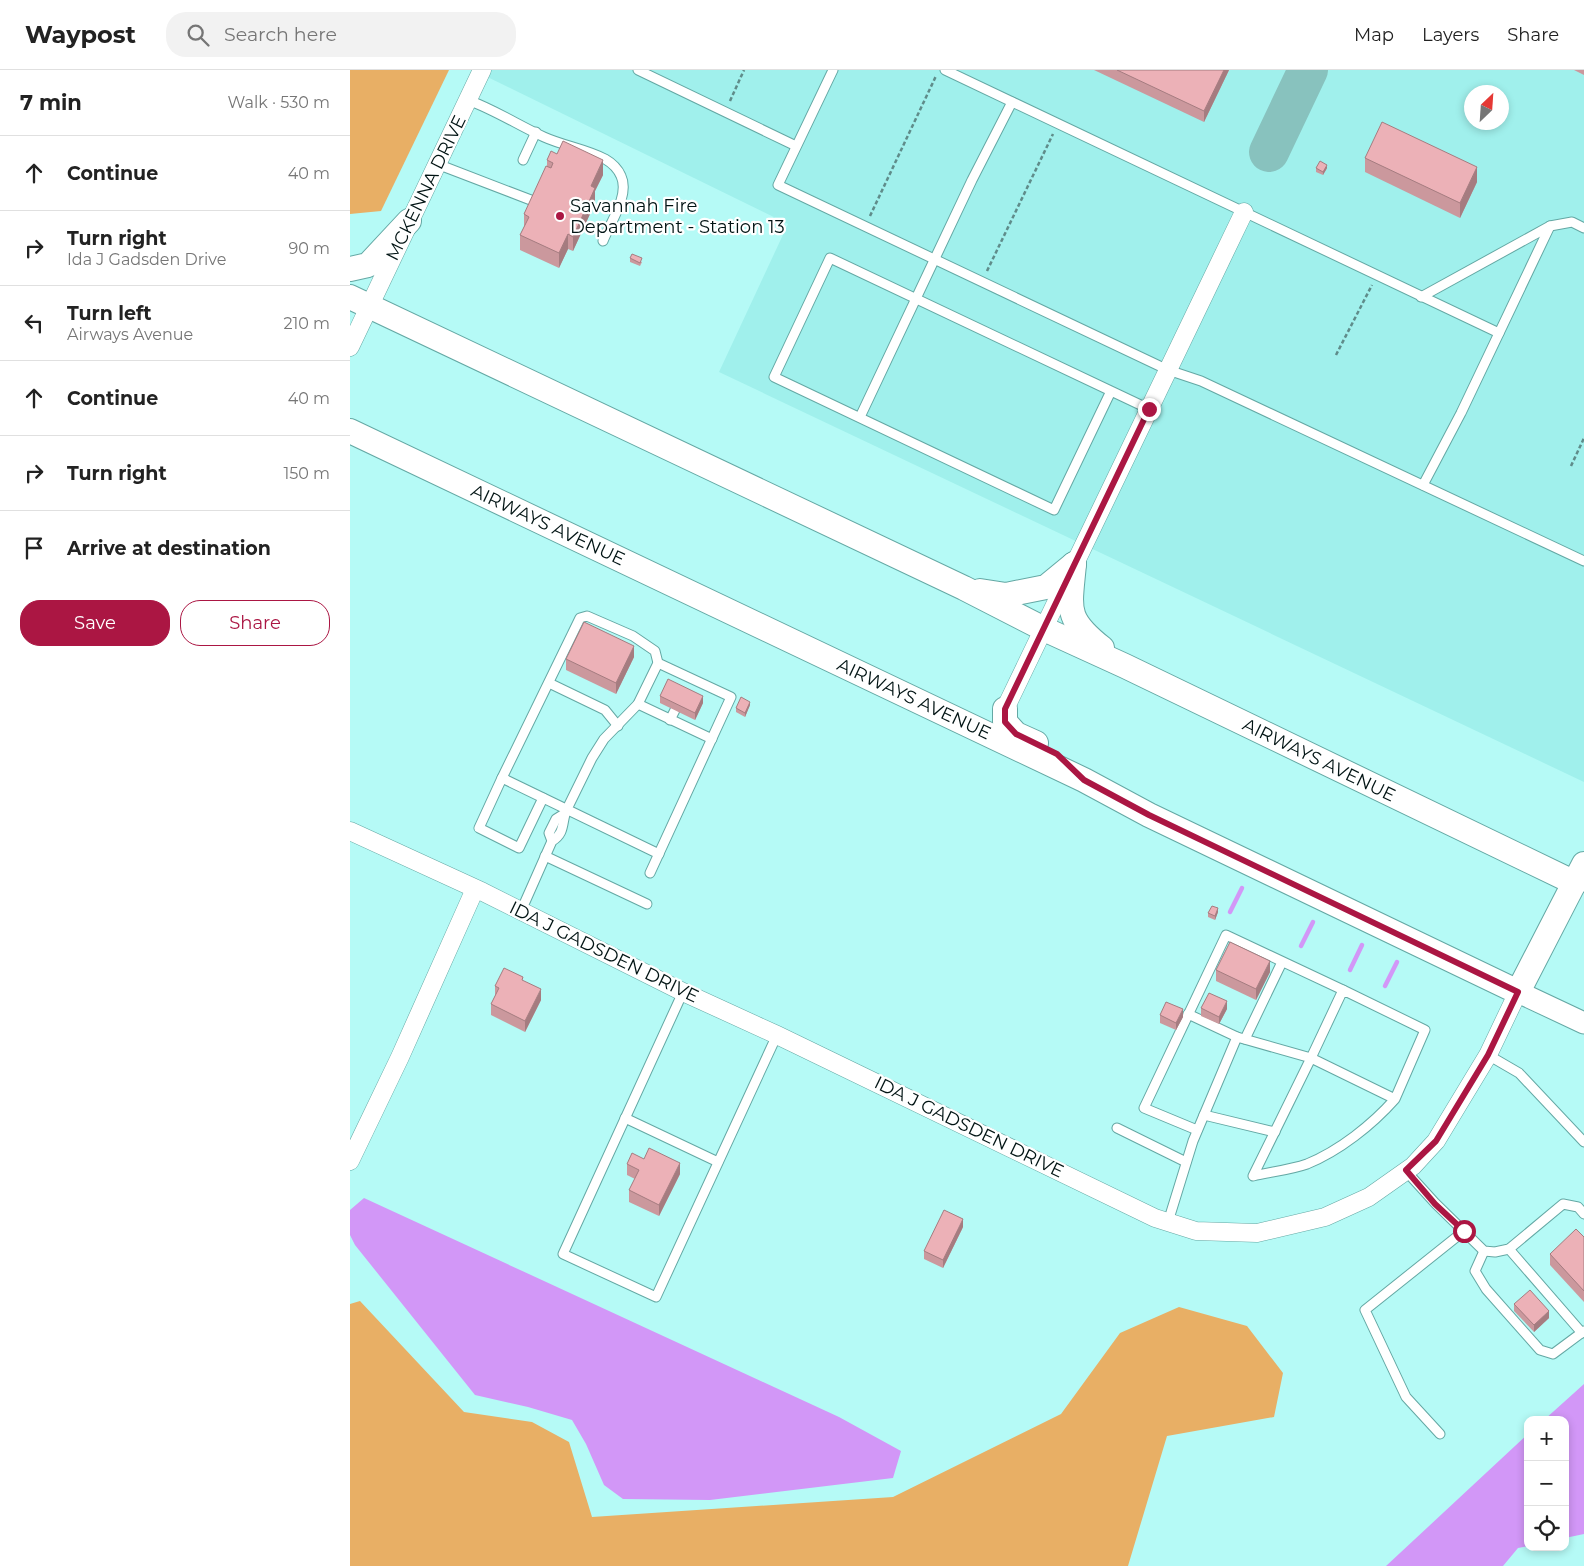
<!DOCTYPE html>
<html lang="en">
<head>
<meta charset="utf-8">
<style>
  :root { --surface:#fff; --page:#f2f2f2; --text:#222; --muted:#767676; --line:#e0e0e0; --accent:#ab1643 }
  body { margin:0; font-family:Montserrat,sans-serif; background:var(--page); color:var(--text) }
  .controls { position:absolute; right:15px; bottom:15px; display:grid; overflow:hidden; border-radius:10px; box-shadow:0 2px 8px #0003 }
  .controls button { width:45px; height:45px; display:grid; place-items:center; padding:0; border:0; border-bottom:1px solid var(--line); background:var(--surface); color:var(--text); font:25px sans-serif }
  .compass { position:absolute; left:1114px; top:15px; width:45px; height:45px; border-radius:50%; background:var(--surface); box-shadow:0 2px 8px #0003; rotate:25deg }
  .stop { position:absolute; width:15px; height:15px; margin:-11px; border:4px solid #ab1643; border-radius:50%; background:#fff }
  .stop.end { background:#ab1643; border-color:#fff; box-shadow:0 1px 5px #0008 }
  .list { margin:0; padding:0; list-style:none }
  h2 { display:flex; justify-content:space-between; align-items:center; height:65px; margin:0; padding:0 20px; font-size:21px }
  h2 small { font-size:16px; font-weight:400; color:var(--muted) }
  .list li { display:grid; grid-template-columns:32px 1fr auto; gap:15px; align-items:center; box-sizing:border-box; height:75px; padding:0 20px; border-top:1px solid var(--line) }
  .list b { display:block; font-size:19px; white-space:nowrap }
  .list p { margin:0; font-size:16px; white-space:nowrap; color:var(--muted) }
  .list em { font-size:16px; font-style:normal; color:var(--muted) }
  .actions { display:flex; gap:10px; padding:15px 20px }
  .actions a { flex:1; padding:11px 0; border:1px solid var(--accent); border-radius:20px; text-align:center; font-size:18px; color:var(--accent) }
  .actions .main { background:var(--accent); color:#fff }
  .icon { flex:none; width:28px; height:28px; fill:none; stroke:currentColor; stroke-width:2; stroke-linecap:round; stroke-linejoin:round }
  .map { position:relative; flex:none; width:1234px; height:1496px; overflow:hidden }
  header { display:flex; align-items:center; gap:30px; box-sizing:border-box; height:70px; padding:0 25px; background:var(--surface); border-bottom:1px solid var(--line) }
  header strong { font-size:24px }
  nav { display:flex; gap:28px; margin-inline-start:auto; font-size:18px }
  .search { width:350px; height:45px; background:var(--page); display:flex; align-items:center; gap:12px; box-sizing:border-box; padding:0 18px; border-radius:20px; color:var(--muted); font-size:19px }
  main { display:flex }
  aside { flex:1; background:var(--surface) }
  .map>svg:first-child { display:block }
</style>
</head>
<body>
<header>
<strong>Waypost</strong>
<div class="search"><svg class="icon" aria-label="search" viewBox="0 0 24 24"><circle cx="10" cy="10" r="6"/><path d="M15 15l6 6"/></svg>Search here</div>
<nav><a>Map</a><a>Layers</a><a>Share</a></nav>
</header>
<main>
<aside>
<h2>7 min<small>Walk · 530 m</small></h2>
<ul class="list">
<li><svg class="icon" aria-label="ahead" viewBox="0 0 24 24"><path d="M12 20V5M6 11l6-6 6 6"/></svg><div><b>Continue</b></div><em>40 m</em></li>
<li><svg class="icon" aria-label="right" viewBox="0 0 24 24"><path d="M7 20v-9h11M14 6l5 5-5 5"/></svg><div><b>Turn right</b><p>Ida J Gadsden Drive</p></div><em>90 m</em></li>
<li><svg class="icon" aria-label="left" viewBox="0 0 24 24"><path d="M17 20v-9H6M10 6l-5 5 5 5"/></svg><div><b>Turn left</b><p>Airways Avenue</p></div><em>210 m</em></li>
<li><svg class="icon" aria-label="ahead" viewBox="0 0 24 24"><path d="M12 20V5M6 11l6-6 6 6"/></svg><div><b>Continue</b></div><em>40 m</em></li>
<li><svg class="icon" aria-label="right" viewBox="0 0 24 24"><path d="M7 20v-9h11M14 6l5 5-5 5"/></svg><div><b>Turn right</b></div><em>150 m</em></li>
<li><svg class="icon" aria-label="arrive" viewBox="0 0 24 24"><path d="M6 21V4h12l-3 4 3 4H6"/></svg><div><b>Arrive at destination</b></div></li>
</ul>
<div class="actions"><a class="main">Save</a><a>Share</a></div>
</aside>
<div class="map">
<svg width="1234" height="1496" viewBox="0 0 1234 1496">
  <rect width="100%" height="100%" fill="#b5faf6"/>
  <!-- built -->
  <path fill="#a0f0ec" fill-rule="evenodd" d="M123,0H1234V712L369,302L438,154ZM1122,22H1152V52H1122Z"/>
  <!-- green -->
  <g fill="#e8af65">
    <polygon points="0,0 99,0 31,141 0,144"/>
    <polygon points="10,1231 114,1342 182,1352 219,1372 242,1447 543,1427 711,1344 770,1263 829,1237 897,1256 933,1303 924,1347 817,1366 778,1496 0,1496 0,1234"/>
  </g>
  <!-- water -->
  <g fill="#d297f7">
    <polygon points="14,1128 489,1347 551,1381 543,1408 360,1430 273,1429 254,1415 236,1374 222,1350 178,1337 125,1325 5,1175 0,1165 0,1140"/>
    <polygon points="1234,1314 1234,1464 1215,1468 1215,1350 1194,1350"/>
    <polygon points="1178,1364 1178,1476 1168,1478 1153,1496 1036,1496"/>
  </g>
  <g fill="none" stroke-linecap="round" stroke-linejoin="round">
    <!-- stream -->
    <g stroke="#d297f7" stroke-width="4.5">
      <polyline points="880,842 892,818"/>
      <polyline points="951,876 963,852"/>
      <polyline points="1000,900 1012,875"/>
      <polyline points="1035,916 1047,892"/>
    </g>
    <!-- taxiway -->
    <polyline stroke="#88c2be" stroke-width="40" points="919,82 958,0"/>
    <defs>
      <g id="service">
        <polyline points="288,0 446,76"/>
        <polyline points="483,0 428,115 818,300 851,311 1234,491"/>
        <polyline points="595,0 1149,263"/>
        <path d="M118,30C145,40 168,55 194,67C214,76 236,79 255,89C262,93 268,99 271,106C280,125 260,153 253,171"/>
        <polyline points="173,90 186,62"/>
        <polyline points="87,94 186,132"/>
        <polyline points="1071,227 1200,156 1222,152 1234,158"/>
        <polyline points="761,321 704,440 424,307 480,188 761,321 799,339"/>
        <polyline points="510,347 622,110 662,32"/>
        <polyline points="1073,415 1111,343 1200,156"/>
        <polyline points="199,613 255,640 268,656"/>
        <polyline points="288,634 362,669"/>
        <polyline points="320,650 325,640"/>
        <polyline points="152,708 129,758 169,778 193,728"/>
        <polyline points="202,771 199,763 206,749 214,744"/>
        <polyline points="195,786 297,834"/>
        <polyline points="300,803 381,627 308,593"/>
        <path d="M171,841L202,771C216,763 211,751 217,739L242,688L254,669L288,634L308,593L305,581L283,566L237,546L230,548L152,708L309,784"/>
        <polyline points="333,922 213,1184 306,1227 427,965"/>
        <polyline points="838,944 887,967"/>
        <polyline points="895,969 932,892"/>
        <polyline points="1138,985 1169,1003 1234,1072"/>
        <polyline points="854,1045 925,1062"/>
        <polyline points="275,1048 368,1092"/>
        <polyline points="767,1058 836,1092"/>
        <polyline points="847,1060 794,1038 876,865 993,920"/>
        <polyline points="1056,1101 1085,1133 1134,1181 1145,1182 1159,1179 1213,1134 1228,1137 1234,1144"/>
        <path d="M818,1152L843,1071L887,967L961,988L903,1106C920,1102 940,1100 957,1094C989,1081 1022,1055 1045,1029L961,988L993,920L1075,960L1045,1029"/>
        <polyline points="1159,1179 1232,1263"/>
        <polyline points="1134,1181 1125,1201 1136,1219 1190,1280 1203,1284 1234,1261"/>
        <polyline points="1090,1364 1056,1327 1015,1240 1114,1161"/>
      </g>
      <g id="minor">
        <polyline points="0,277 132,0"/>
        <polyline points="655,639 894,142"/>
        <polyline points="0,761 133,822 333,922 427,965 805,1148 846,1161 907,1163 975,1147 1019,1127 1063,1096 1086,1071 1138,985 1168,922"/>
        <polyline points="0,1091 50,987 125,819"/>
      </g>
      <polyline id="tertiary" points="1168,922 1234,953"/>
      <g id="secondary">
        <polyline points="0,199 18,195 59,151"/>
        <polyline points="0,227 614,518 694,559 775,596 1225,813"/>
        <polyline points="0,361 734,710 799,745 1168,922 1234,794"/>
        <path d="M724,494C720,539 714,548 752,578"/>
        <polyline points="630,521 656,525 696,517 724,494"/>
        <polyline points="655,639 655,652 666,664 686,673"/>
      </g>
    </defs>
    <!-- service casing -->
    <use href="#service" stroke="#64a8a4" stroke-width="11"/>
    <!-- minor casing -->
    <use href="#minor" stroke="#64a8a4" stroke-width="19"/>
    <!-- tertiary casing -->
    <use href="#tertiary" stroke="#64a8a4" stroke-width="23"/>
    <!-- secondary casing -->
    <use href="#secondary" stroke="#64a8a4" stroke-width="26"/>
    <!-- path -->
    <g stroke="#5f8c8a" stroke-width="2.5" stroke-dasharray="4 2.5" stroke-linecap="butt">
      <polyline points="380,31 394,0"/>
      <polyline points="520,146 586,6"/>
      <polyline points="637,201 703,64"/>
      <polyline points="986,285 1022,215"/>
      <polyline points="1221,396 1234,368"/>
    </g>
    <!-- service -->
    <use href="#service" stroke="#fff" stroke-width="9"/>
    <!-- minor -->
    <use href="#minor" stroke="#fff" stroke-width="18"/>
    <!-- tertiary -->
    <use href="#tertiary" stroke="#fff" stroke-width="21"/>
    <!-- secondary -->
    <use href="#secondary" stroke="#fff" stroke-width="24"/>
  </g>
  <!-- wall -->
  <g fill="#cb989d">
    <polygon points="744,0 879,0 854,52"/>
    <polygon points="1224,0 1234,0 1234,5"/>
    <polygon points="1015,88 1127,112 1110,148 1015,102"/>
    <polygon points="197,90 253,105 245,121 245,133 223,181 218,179 209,198 170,180 170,165 174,157 174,144 197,97"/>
    <polygon points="966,98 977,98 973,105 966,102"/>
    <polygon points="280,188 292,192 290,196 280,192"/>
    <polygon points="284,587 266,624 216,600 216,589"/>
    <polygon points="310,626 353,633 345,650 310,633"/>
    <polygon points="400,635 395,647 386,642 386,638"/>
    <polygon points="868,842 865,850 858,847 858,843"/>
    <polygon points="866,900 920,902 906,930 866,911"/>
    <polygon points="173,911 191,930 175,962 141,945 141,934 145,926 145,916"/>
    <polygon points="851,938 877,939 869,954 851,946"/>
    <polygon points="810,945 833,947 826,960 810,953"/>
    <polygon points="277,1094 330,1104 309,1146 279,1132 279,1120 285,1109 277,1105"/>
    <polygon points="613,1157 593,1198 574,1189 574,1181"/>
    <polygon points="1234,1167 1234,1232 1200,1195 1200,1184"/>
    <polygon points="1164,1234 1199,1248 1184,1262 1164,1241"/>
  </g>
  <!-- shaded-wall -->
  <g fill="#a57c80">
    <polygon points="874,0 879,0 854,52 854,41"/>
    <polygon points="253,90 253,105 245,121 245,133 223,181 223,167 241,116"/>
    <polygon points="977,95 977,98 973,105 973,102"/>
    <polygon points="1127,97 1127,112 1110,148 1110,133"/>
    <polygon points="218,164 218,179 209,198 209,183"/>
    <polygon points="284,576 284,587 266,624 266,613"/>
    <polygon points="353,626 353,633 345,650 345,643"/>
    <polygon points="400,632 400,635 395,647 395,643"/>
    <polygon points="868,838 868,842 865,850 865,846"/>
    <polygon points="920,891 920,902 906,930 906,919"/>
    <polygon points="191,919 191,930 175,962 175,951"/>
    <polygon points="877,931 877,939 869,954 869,947"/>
    <polygon points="833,939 833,947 826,960 826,953"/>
    <polygon points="330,1093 330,1104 309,1146 309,1135"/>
    <polygon points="613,1149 613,1157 593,1198 593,1190"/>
    <polygon points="1199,1241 1199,1248 1184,1262 1184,1255"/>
  </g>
  <!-- building -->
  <g fill="#ecb1b7" stroke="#a57c80">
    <polygon points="767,0 874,0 854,41"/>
    <polygon points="1032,52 1127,97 1110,133 1015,88"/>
    <polygon points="213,71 253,90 241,116 245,118 223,167 218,164 209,183 170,165 179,147 174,144 196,96 201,98 203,93 197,90 201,81 207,84"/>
    <polygon points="970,91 977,95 973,102 966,98"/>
    <polygon points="282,184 292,188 290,193 280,188"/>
    <polygon points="234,552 284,576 266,613 216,589"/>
    <polygon points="318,609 353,626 345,643 310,626"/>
    <polygon points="391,627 400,632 395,643 386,638"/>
    <polygon points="862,836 868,838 865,846 858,843"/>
    <polygon points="880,872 920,891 906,919 866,900"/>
    <polygon points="154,898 173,907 172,910 191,919 175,951 141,934 149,918 145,916"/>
    <polygon points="859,923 877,931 869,947 851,938"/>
    <polygon points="816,932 833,939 826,953 810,945"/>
    <polygon points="299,1078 330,1093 309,1135 279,1120 289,1100 277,1094 282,1083 294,1089"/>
    <polygon points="594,1140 613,1149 593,1190 574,1181"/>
    <polygon points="1226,1159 1234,1167 1234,1221 1200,1184"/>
    <polygon points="1180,1220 1199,1241 1184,1255 1164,1234"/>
  </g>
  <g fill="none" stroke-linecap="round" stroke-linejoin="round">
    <!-- route -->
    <polyline stroke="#ab1643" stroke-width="6" points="799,339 655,639 655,652 666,664 707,684 734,710 799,745 1168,922 1138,985 1086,1071 1056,1100 1085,1134 1114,1161"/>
  </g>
  <!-- markers -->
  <circle fill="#ab1643" stroke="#fff" stroke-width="2" cx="210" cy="146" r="5"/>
  <g text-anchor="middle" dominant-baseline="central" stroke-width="4.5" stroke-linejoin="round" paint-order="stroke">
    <!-- street labels -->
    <g font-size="18" fill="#001313" stroke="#fff">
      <text transform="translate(76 118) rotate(-64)">MCKENNA DRIVE</text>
      <text transform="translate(198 455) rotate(25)">AIRWAYS AVENUE</text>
      <text transform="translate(564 629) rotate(25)">AIRWAYS AVENUE</text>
      <text transform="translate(969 690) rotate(26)">AIRWAYS AVENUE</text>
      <text transform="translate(254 882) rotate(26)">IDA J GADSDEN DRIVE</text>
      <text transform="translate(619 1057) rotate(26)">IDA J GADSDEN DRIVE</text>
    </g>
    <!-- poi labels -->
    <g font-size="18" fill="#001313" stroke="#fff" text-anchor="start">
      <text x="220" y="136">Savannah Fire<tspan x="220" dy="21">Department - Station 13</tspan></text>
    </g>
  </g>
</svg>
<div class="controls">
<button>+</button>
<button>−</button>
<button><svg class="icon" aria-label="locate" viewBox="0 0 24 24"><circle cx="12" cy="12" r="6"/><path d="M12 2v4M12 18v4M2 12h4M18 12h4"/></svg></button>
</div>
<svg class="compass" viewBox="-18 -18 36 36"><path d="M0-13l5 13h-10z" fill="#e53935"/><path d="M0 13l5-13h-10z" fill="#767676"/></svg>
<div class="stop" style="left:1114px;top:1161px"></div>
<div class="stop end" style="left:799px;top:339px"></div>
</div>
</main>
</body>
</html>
